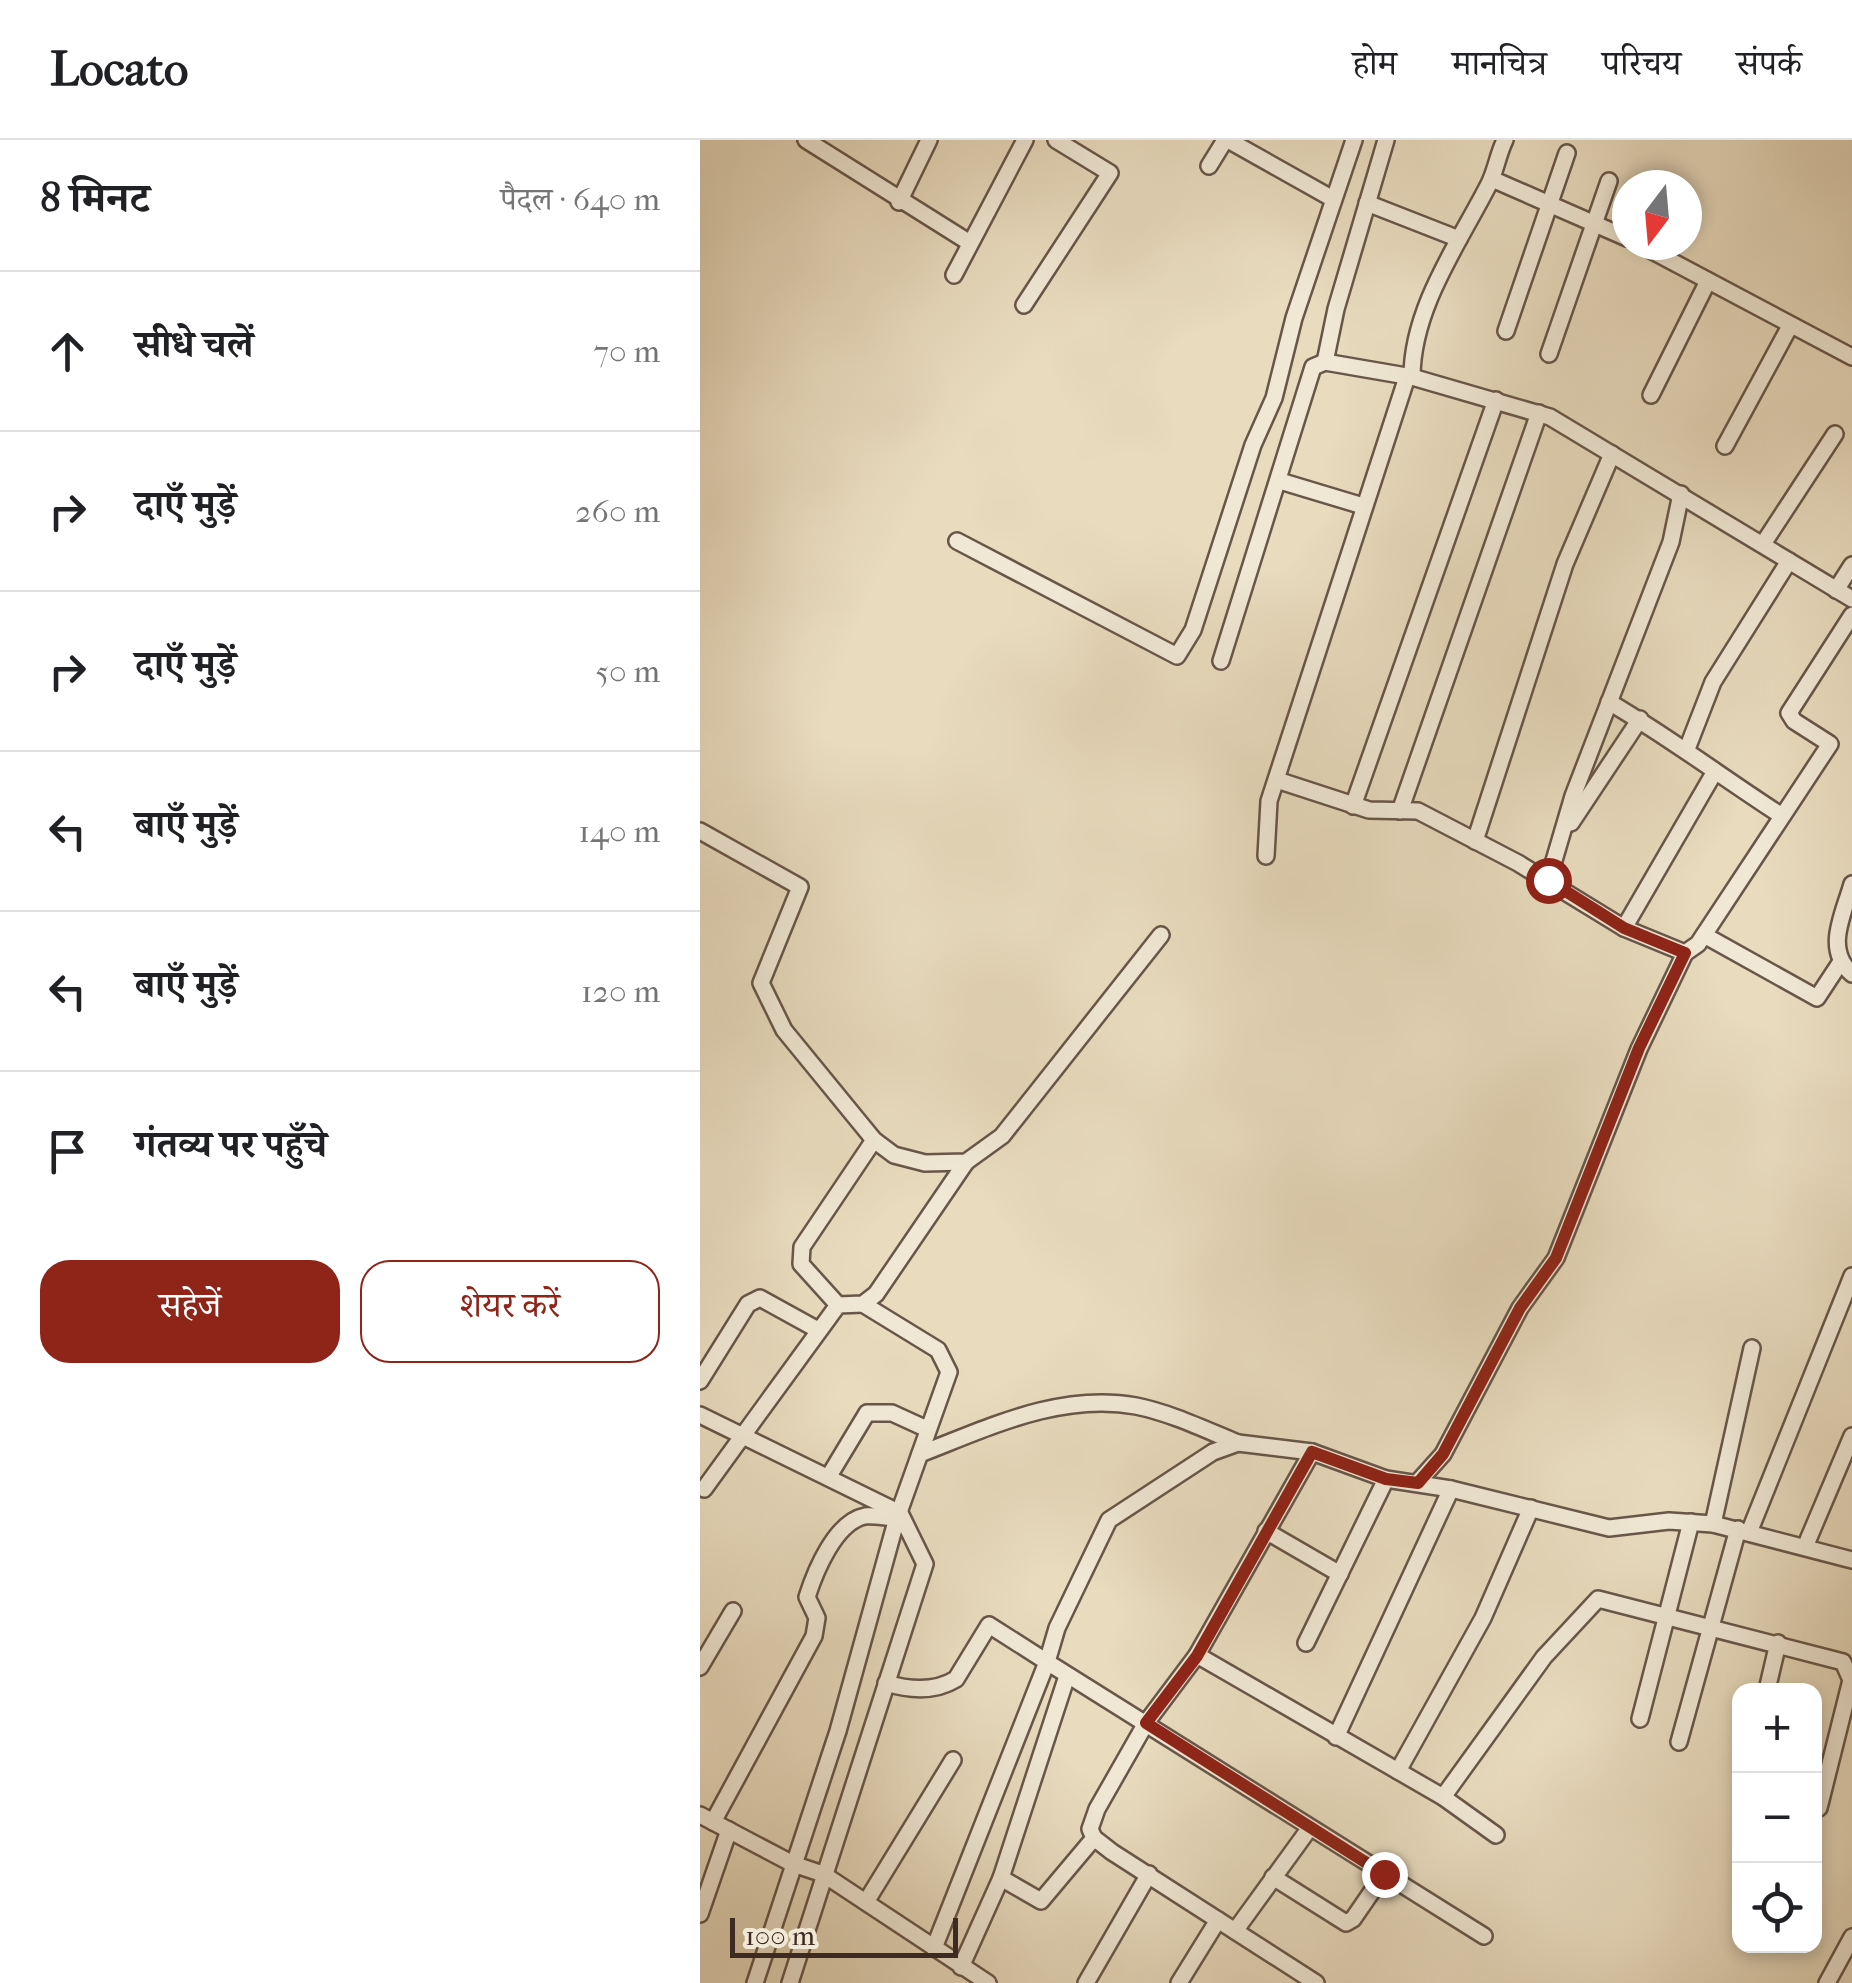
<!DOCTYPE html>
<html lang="hi">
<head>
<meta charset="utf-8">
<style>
  :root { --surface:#fff; --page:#f2f2f2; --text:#202124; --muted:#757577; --line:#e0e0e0; --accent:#8f2418 }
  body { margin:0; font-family:"IM FELL French Canon","Noto Serif Devanagari",serif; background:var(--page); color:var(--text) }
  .controls { position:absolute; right:30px; bottom:30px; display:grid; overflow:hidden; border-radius:20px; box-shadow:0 5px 15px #0003 }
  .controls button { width:90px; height:90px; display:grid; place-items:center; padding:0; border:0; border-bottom:2px solid var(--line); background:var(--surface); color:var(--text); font:50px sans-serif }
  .compass { position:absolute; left:912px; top:30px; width:90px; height:90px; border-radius:50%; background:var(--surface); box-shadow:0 5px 15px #0003; rotate:196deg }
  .scale { position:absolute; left:30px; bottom:25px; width:228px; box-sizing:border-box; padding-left:10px; border:5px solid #3d2a22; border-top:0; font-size:28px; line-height:35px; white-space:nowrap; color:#3d2a22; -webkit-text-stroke:8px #f0e8d5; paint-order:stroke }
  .stop { position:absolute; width:30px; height:30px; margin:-22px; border:8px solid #8f2418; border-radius:50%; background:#fff }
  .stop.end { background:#8f2418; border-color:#fff; box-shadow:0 2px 10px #0008 }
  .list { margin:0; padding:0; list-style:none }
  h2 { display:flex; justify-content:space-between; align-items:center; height:130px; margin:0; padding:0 40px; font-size:42px }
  h2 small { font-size:32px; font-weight:400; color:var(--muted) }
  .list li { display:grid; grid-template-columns:65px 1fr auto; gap:30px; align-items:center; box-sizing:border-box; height:160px; padding:0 40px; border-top:2px solid var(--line) }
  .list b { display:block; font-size:38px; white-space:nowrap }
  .list em { font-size:32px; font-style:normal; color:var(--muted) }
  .actions { display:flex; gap:20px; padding:30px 40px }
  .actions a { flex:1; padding:22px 0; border:2px solid var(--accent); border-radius:30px; text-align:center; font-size:35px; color:var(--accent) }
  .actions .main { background:var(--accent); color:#fff }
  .icon { flex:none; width:55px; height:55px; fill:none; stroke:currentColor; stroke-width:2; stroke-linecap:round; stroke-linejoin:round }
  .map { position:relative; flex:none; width:1152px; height:1843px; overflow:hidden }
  header { display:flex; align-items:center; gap:60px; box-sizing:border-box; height:140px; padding:0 50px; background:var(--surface); border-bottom:2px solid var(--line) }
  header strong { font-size:48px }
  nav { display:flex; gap:55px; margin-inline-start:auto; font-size:35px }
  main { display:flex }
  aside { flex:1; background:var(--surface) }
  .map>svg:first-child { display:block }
</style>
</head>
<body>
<header>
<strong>Locato</strong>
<nav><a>होम</a><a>मानचित्र</a><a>परिचय</a><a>संपर्क</a></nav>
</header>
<main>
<aside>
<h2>8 मिनट<small>पैदल · 640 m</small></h2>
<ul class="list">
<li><svg class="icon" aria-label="ahead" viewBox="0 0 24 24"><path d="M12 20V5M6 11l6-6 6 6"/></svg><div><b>सीधे चलें</b></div><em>70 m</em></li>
<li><svg class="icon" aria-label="right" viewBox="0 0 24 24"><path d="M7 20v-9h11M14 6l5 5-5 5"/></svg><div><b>दाएँ मुड़ें</b></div><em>260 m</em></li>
<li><svg class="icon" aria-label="right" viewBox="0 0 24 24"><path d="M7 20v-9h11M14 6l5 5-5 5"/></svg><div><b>दाएँ मुड़ें</b></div><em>50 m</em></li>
<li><svg class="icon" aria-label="left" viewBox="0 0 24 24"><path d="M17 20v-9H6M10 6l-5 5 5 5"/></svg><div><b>बाएँ मुड़ें</b></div><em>140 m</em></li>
<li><svg class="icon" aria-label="left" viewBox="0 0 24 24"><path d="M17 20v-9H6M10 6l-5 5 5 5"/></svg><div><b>बाएँ मुड़ें</b></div><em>120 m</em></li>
<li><svg class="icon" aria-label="arrive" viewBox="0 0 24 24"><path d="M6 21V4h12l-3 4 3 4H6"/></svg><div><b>गंतव्य पर पहुँचे</b></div></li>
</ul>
<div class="actions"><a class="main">सहेजें</a><a>शेयर करें</a></div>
</aside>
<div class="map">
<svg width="1152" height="1843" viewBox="0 0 1152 1843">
  <rect width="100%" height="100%" fill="#e8dbbe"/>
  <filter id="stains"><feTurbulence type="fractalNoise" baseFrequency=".002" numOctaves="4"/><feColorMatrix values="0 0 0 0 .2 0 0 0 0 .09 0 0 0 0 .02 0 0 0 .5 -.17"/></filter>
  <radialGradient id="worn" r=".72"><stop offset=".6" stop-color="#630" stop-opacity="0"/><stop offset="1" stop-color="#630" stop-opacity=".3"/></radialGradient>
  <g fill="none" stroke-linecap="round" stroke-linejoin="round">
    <defs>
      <g id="street">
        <polyline points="106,0 270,103"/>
        <polyline points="528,0 633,59"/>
        <polyline points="509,26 525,0"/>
        <polyline points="792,39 927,98"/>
        <polyline points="199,62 229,0"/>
        <polyline points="667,63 759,99"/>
        <polyline points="941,105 1152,217"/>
        <polyline points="254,135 325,0"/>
        <polyline points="324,165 410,33 356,0"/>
        <polyline points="806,191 867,13"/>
        <polyline points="849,214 909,41"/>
        <polyline points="625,222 636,169 686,0"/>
        <path d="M712,237C712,168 759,103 789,44C796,30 798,14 805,0"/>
        <polyline points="951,255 1008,141"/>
        <polyline points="1025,306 1090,186"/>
        <polyline points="580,341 663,366"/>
        <polyline points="257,401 477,516 493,490 553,305 574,258 594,178 654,0"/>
        <polyline points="1063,404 1135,294"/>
        <polyline points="1136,450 1152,425"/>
        <polyline points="521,521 613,227 625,222 712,237 850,277 1152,459"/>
        <path d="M909,562C969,597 1023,638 1082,676"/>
        <polyline points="987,609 1013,542 1089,421"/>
        <polyline points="577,640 669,670 718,671 818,723 924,788 985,813 998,804 1130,604 1094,581 1089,573 1152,475"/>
        <polyline points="653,666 796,260"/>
        <polyline points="700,671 839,273"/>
        <polyline points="871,683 940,579"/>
        <polyline points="0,691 100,747 61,843 84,890 174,1000 194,1015 225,1023 266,1022 302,996 461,795"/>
        <polyline points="775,701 865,424 912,314"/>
        <polyline points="566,716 569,661 707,237"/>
        <polyline points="848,741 873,656 971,402 981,354"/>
        <path d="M1152,744C1143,776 1124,809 1152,834"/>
        <polyline points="924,788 1014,633"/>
        <polyline points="1004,795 1117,858 1140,823"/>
        <polyline points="138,1165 101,1124 102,1107 174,1000"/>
        <polyline points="0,1241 48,1164 60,1158 118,1190"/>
        <polyline points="0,1275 200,1373 225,1424 90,1843"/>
        <polyline points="612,1312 497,1515 446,1583 397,1669 390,1689 394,1698 412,1712 616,1843"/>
        <path d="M220,1314C288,1288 360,1252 436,1266C471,1273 506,1290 538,1303"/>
        <polyline points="129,1336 167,1273 192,1273 227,1289"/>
        <polyline points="717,1343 743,1314 820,1168 856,1118 939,909 985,813"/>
        <polyline points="4,1349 138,1165 163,1164 176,1154 266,1022"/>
        <polyline points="1013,1384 1052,1208"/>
        <polyline points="1050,1390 1152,1136"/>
        <polyline points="566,1391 640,1434"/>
        <polyline points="1105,1407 1152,1296"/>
        <polyline points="606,1503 686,1339"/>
        <polyline points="497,1515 743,1657 796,1695"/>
        <polyline points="0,1527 33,1471"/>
        <path d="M186,1543C209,1550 235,1552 256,1539L289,1485L347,1522L234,1808"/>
        <polyline points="1067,1550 1078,1503"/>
        <polyline points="940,1579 991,1382"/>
        <polyline points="636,1597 751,1349"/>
        <polyline points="979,1602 1038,1389"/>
        <polyline points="698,1631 783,1478 831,1368"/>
        <polyline points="743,1657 844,1517 898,1459 1143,1522 1151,1540 1119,1668"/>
        <polyline points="0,1675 93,1724 123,1734 288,1843"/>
        <path d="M13,1682L114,1496L117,1478L107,1457C115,1432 135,1382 165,1376C175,1375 187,1378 197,1378"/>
        <polyline points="573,1737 646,1783 653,1779 684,1734"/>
        <polyline points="301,1738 341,1761 394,1698"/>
        <polyline points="166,1762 253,1620"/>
        <polyline points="0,1774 29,1690"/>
        <polyline points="535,1791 609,1689"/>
        <polyline points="784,1796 347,1522 357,1488 409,1380 513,1312 538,1303 612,1312 686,1339 751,1349 909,1388 969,1381 1013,1384 1152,1420"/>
        <polyline points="261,1827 301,1738 367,1536"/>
        <polyline points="55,1843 138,1591 197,1378 249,1232 238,1210 163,1164"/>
        <polyline points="386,1843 449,1734"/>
        <polyline points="479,1843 518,1780"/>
        <polyline points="1127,1843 1152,1797"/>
      </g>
    </defs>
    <!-- street casing -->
    <use href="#street" stroke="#685649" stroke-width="20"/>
    <!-- street -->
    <use href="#street" stroke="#f0e8d5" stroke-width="15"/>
  </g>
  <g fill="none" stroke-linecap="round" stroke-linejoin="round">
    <!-- route -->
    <polyline stroke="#8f2418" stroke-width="12" points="684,1734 446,1583 497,1516 612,1312 686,1339 718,1343 743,1314 820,1168 856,1118 939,908 985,813 924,788 848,740"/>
  </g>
  <rect width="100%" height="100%" filter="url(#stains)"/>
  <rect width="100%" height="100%" fill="url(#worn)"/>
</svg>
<div class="controls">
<button>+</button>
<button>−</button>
<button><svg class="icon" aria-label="locate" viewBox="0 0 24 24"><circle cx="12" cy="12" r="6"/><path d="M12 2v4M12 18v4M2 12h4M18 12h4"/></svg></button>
</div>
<svg class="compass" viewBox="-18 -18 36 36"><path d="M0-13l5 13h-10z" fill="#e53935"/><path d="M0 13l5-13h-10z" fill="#757577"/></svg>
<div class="scale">100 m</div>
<div class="stop" style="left:848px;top:740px"></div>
<div class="stop end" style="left:684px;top:1734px"></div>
</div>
</main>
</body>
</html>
